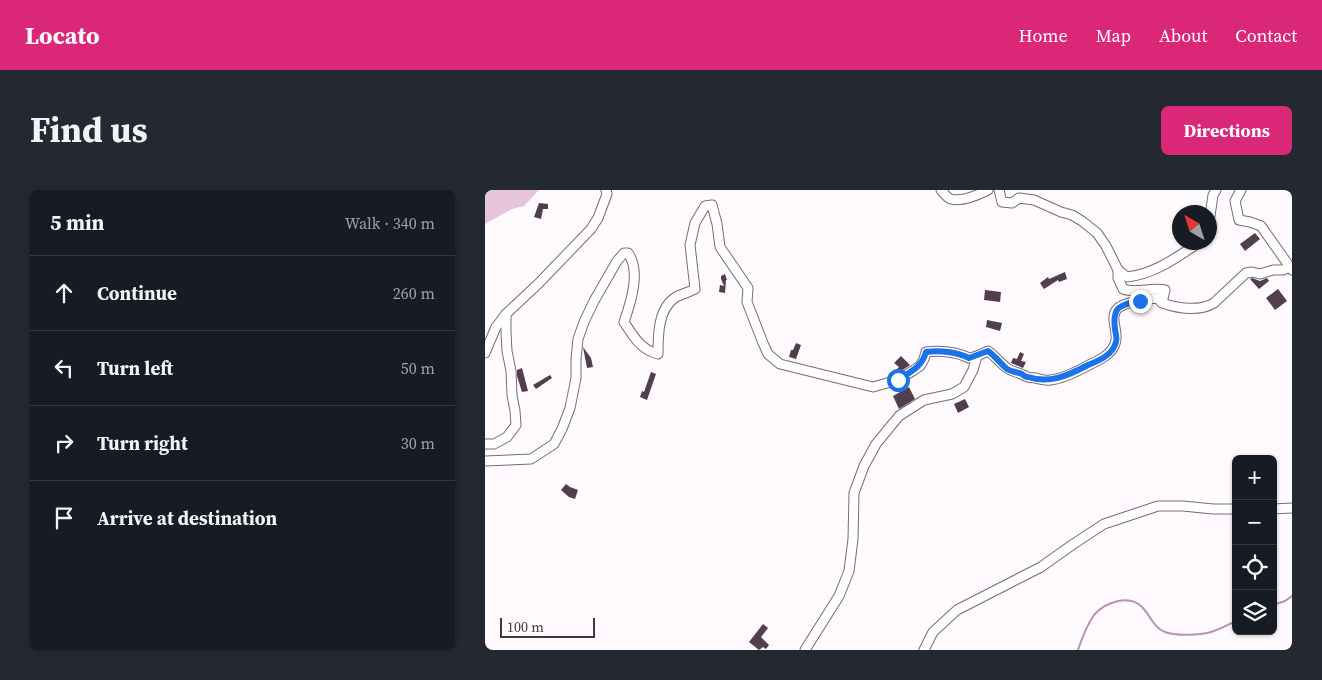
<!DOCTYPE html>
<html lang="en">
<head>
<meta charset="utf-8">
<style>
  :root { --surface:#171b24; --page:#242831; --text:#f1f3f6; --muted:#9ea1a6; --line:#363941; --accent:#db2777 }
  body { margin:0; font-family:"Source Serif 4",serif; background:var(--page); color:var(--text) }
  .controls { position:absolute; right:15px; bottom:15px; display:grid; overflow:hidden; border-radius:8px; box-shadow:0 1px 4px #0004 }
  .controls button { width:45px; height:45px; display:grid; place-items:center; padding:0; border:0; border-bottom:1px solid var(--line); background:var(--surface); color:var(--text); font:25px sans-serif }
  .compass { position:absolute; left:687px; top:15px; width:45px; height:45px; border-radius:50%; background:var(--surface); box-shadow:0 1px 4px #0004; rotate:321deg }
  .scale { position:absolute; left:15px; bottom:12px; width:95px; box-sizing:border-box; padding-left:5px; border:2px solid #41373e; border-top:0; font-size:14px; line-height:18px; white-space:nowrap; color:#41373e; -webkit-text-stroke:4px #fff; paint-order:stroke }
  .stop { position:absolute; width:15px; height:15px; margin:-11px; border:4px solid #1a73e8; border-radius:50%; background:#fff }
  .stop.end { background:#1a73e8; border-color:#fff; box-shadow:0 1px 5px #0008 }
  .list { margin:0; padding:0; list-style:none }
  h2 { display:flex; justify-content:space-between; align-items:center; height:65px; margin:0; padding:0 20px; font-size:21px }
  h2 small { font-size:16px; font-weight:400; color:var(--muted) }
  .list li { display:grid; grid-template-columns:32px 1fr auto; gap:15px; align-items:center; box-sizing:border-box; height:75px; padding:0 20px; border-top:1px solid var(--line) }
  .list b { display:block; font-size:19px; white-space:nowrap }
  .list em { font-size:16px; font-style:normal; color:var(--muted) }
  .icon { flex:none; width:28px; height:28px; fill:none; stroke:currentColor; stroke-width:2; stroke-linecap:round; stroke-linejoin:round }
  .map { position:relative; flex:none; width:807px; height:460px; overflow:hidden; border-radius:8px }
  header { display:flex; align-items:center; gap:30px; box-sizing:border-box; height:70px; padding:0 25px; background:var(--accent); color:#fff }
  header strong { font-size:24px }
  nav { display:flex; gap:28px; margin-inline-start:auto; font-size:18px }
  .intro { display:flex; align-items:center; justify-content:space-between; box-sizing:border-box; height:120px; padding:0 30px }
  h1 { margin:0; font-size:35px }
  .button { padding:12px 22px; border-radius:8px; background:var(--accent); color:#fff; font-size:18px; font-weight:700 }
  main { display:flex; gap:30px; padding:0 30px }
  aside { flex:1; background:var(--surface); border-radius:8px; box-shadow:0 1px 4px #0004 }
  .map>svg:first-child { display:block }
</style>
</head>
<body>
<header>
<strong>Locato</strong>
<nav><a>Home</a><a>Map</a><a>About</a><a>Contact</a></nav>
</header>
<div class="intro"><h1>Find us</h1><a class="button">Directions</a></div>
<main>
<aside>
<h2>5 min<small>Walk · 340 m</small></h2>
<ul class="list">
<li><svg class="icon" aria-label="ahead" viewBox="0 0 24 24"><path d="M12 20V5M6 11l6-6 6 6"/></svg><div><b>Continue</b></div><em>260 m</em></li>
<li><svg class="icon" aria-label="left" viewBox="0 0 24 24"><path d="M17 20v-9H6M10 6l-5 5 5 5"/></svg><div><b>Turn left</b></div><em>50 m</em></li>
<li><svg class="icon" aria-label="right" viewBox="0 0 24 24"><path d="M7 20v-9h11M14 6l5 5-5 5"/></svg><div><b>Turn right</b></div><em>30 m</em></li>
<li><svg class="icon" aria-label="arrive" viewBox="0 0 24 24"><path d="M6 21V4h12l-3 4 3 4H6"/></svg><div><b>Arrive at destination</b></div></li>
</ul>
</aside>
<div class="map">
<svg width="807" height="460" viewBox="0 0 807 460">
  <rect width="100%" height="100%" fill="#fffafd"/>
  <!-- green -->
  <polygon fill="#e6c4db" points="0,0 54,0 39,16 27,19 0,34"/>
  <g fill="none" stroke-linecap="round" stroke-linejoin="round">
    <!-- stream -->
    <g stroke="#bb91af" stroke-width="2">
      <polyline points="788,415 800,411 807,406"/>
      <path d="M593,460C597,448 602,435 609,425C620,412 644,404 657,417C665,425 669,438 680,442C690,446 712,445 722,443C732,441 742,435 751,431"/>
    </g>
  </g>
  <!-- building -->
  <g fill="#523e4c">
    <polygon points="54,13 63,14 63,19 58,19 56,29 49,27"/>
    <polygon points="770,43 775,49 760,61 755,54"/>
    <polygon points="580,82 582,89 574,92 573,90 559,99 555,93 563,87 564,89"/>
    <polygon points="240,84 242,90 241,90 240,103 234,102 235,95 239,96 236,89 236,86"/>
    <polygon points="767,88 775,91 782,88 784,91 774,99 765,89"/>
    <polygon points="793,99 802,111 790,120 781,108"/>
    <polygon points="500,100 516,102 515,112 499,110"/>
    <polygon points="502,130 517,133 515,141 501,137"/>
    <polygon points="311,153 316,155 311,169 304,167 306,160 308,160"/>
    <polygon points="98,157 106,168 108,177 102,178"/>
    <polygon points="535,162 539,164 536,171 541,172 538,178 526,173 528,168 532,169"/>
    <polygon points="416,166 425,175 413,183 410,181 414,177 409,173"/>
    <polygon points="37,178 43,201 37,202 32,186 32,180"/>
    <polygon points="166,182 171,184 162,210 155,207 157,201 159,202"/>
    <polygon points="65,185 67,188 51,199 48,195"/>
    <polygon points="424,197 430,209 414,219 408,206"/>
    <polygon points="480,209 484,217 473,223 469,214"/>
    <polygon points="81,294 85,297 93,300 90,309 84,307 76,300"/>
    <polygon points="278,434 283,438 276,447 284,455 281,459 278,457 274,460 264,452"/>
  </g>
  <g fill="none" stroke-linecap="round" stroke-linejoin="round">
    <defs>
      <g id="minor">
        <path d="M456,0C459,3 462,8 466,9C477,12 493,5 503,0"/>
        <path d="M514,0L517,12L527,13L534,8L549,10L576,22L587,25L597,31L612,43L621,56L633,80L642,87C670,84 692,67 715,52"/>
        <polyline points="756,0 750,11 754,30 765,32 776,36 807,80"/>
        <polyline points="724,33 728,5 731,0"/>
        <path d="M633,80V88L638,99C652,104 665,97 680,100L677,113C692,118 714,122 729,113L761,83L767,82L775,84L788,80H798L804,77"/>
        <polyline points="0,163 11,137 21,124 54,93 106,39 113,28 122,4 121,0"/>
        <polyline points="0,254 9,254 22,247 31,235 30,221 27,205 26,181 22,161 21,142 21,124"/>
        <path d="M0,271L46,269L69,254L77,239L85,218L91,188V169L93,149L99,132L109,111L132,71L139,63H143C156,81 146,112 139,132C148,146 156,160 173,164C173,145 173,118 191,107C197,104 204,102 210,99L205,55L210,33L220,16L227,15L232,34L235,57L263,98L262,112L278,153L283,164L295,174L388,197L413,190L429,180L435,176L439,169L441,162C455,160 472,162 484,168L492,166"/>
        <polyline points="788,319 807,318"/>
        <path d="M320,460L354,406L364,381L368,349L369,303L379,276L391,254L414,226L439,210L467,204L479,197L488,180L492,166L503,161C510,166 515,173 522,178C527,182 532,182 536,184C539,185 541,187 543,187C549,189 545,187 550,188C555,189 560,191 565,190C578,189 593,181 604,175C614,170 626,165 630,154C635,143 623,127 633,118C641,112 663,109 673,108L676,112"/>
        <polyline points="439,460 448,442 472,420 556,377 587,355 619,334 673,316 698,316 728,319 751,319"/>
      </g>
    </defs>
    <!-- minor casing -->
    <use href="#minor" stroke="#7e6878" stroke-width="11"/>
    <!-- minor -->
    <use href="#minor" stroke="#fff" stroke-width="9"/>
  </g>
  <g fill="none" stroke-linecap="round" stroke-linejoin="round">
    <!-- route -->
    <path stroke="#1a73e8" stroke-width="6" d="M413,190C425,182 437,177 441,162C455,160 472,162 484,168L503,161C510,166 515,173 522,179C527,182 532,182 537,184C538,185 541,187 543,187C564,194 582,186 601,176C610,172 624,167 629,157C633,150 631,146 630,139C627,116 635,115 655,111"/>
  </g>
</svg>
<div class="controls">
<button>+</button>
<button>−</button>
<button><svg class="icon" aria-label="locate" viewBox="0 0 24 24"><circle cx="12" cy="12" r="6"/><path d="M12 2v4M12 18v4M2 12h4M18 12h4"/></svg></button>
<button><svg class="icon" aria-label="layers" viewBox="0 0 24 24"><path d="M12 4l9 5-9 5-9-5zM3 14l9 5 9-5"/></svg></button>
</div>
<svg class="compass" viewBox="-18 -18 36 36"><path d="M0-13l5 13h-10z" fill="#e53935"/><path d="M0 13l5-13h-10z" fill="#9ea1a6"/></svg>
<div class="scale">100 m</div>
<div class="stop" style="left:413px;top:190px"></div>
<div class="stop end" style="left:655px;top:111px"></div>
</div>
</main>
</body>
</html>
